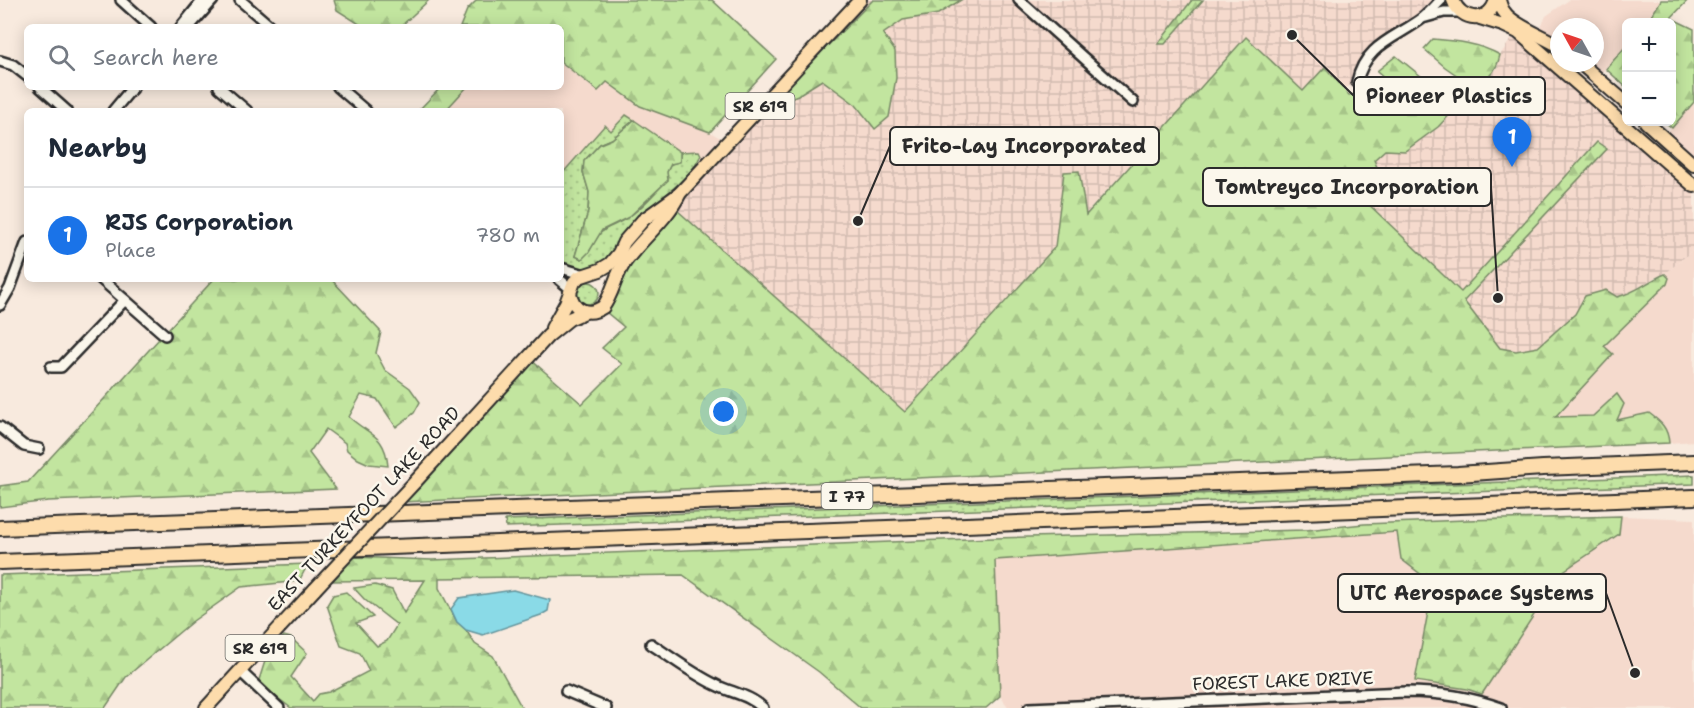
<!DOCTYPE html>
<html lang="en">
<head>
<meta charset="utf-8">
<style>
  :root { --surface:#fff; --page:#f6f6f7; --text:#1f2937; --muted:#747a83; --line:#e0e1e3; --accent:#1a73e8 }
  body { margin:0; font-family:"Shantell Sans",sans-serif; background:var(--page); color:var(--text) }
  .controls { position:absolute; right:18px; top:18px; display:grid; overflow:hidden; border-radius:9px; box-shadow:0 3px 15px #0003 }
  .controls button { width:54px; height:54px; display:grid; place-items:center; padding:0; border:0; border-bottom:2px solid var(--line); background:var(--surface); color:var(--text); font:30px sans-serif }
  .compass { position:absolute; left:1550px; top:18px; width:54px; height:54px; border-radius:50%; background:var(--surface); box-shadow:0 3px 15px #0003; rotate:310deg }
  .you { position:absolute; left:724px; top:412px; width:21px; height:21px; margin:-15px; border:4px solid #fff; border-radius:50%; background:#1a73e8; box-shadow:0 0 0 9px #1a73e833 }
  .badge { display:grid; place-items:center; width:39px; height:39px; border-radius:50%; background:var(--accent); color:#fff; font-size:20px; font-weight:700 }
  .pin { position:absolute; translate:-50% -50px; filter:drop-shadow(0 2px 3px #0008) }
  .pin::after { content:''; position:absolute; top:32px; width:21px; height:18px; background:inherit; clip-path:polygon(0 0,100% 0,50% 100%) }
  .list { margin:0; padding:0; list-style:none }
  h2 { display:flex; justify-content:space-between; align-items:center; height:78px; margin:0; padding:0 24px; font-size:26px }
  h2 small { font-size:20px; font-weight:400; color:var(--muted) }
  .list li { display:grid; grid-template-columns:39px 1fr auto; gap:18px; align-items:center; box-sizing:border-box; height:96px; padding:0 24px; border-top:2px solid var(--line) }
  .list b { display:block; font-size:22px; white-space:nowrap }
  .list p { margin:0; font-size:20px; white-space:nowrap; color:var(--muted) }
  .list em { font-size:20px; font-style:normal; color:var(--muted) }
  .icon { flex:none; width:33px; height:33px; fill:none; stroke:currentColor; stroke-width:2; stroke-linecap:round; stroke-linejoin:round }
  .map { position:relative; flex:none; width:1694px; height:708px; overflow:hidden }
  .search { position:absolute; background:var(--surface); box-shadow:0 3px 15px #0003; left:24px; top:24px; width:540px; height:66px; display:flex; align-items:center; gap:15px; box-sizing:border-box; padding:0 21px; border-radius:9px; color:var(--muted); font-size:22px }
  .panel { position:absolute; background:var(--surface); box-shadow:0 3px 15px #0003; left:24px; top:108px; width:540px; height:174px; border-radius:9px }
  .map>svg:first-child { display:block }
</style>
</head>
<body>
<div class="map">
<svg width="1694" height="708" viewBox="0 0 1694 708">
  <defs>
    <pattern id="industrial-grid" width="8" height="8" patternUnits="userSpaceOnUse" patternTransform="scale(1.5)"><rect width="8" height="8" fill="#f5dacd"/><path d="M0 4h8M4 0v8" fill="none" stroke="#d2bbb0"/></pattern>
    <pattern id="grass-dots" width="8" height="8" patternUnits="userSpaceOnUse" patternTransform="scale(1.5)"><rect width="8" height="8" fill="#c2e59f"/><path d="M2 2h.1M6 6h.1" fill="none" stroke="#a7c589" stroke-width="1.8" stroke-linecap="round"/></pattern>
    <pattern id="forest-firs" width="22" height="20" patternUnits="userSpaceOnUse" patternTransform="scale(1.5)"><rect width="22" height="20" fill="#c2e59f"/><path d="M5 1l3.5 6h-7zM16 11l3.5 6h-7z" fill="#a7c589"/></pattern>
  </defs>
  <rect width="100%" height="100%" fill="#f8eade"/>
  <filter id="ink" filterUnits="userSpaceOnUse"><feTurbulence type="fractalNoise" baseFrequency=".0167" numOctaves="2"/><feDisplacementMap in="SourceGraphic" scale="12" xChannelSelector="R" yChannelSelector="G"/><feConvolveMatrix kernelMatrix="1 2 1 2 8 2 1 2 1" color-interpolation-filters="sRGB"/></filter>
  <g filter="url(#ink)">
    <!-- built -->
    <g fill="#f5dacd">
      <polygon points="1569,0 1661,0 1648,22 1626,22 1626,46 1597,77 1580,63 1595,63 1595,27 1559,27 1559,46 1538,33 1546,16"/>
      <polygon points="561,62 597,91 607,82 640,106 710,132 722,139 687,177 653,207 561,265 561,111 445,111 467,87 561,87"/>
      <polygon points="1694,102 1694,165 1663,137"/>
      <polygon points="1694,249 1694,441 1669,443 1668,434 1650,414 1616,420 1593,416 1555,417 1613,354 1603,346 1667,284 1669,278 1665,274"/>
      <polygon points="1621,516 1694,519 1694,708 1009,708 1000,696 995,560"/>
    </g>
    <!-- industrial -->
    <g fill="url(#industrial-grid)">
      <polygon points="860,0 1441,0 1375,50 1357,82 1344,89 1325,68 1304,91 1246,38 904,413 678,211 680,193"/>
      <polygon points="1512,38 1531,47 1694,192 1694,249 1665,274 1654,278 1634,293 1616,297 1585,296 1575,314 1538,347 1516,351 1500,348 1463,301 1606,150 1597,143 1461,292 1363,199 1380,174 1374,160 1385,150 1438,127 1497,68 1500,55"/>
    </g>
    <!-- grass -->
    <g fill="url(#grass-dots)" stroke="#768865" stroke-width="1.5">
      <path d="M626,115L634,120L612,139L600,144L584,161L583,172L589,192L588,212L575,256L589,252C603,220 611,232 634,213C646,204 656,191 668,180L667,172L671,164L680,161V152L699,151L701,155C690,179 668,190 651,209C633,229 618,258 593,268C583,272 571,268 561,265V175L605,125L611,131Z"/>
      <circle cx="588" cy="293" r="11"/>
      <polygon points="1694,475 1694,484 506,527 505,520"/>
    </g>
    <!-- forest -->
    <g fill="url(#forest-firs)" stroke="#768865" stroke-width="1.5">
      <polygon points="334,0 429,0 400,27 364,27 337,10"/>
      <polygon points="477,0 712,0 776,59 710,132 640,106 607,82 598,91 561,62 561,27 460,27 467,10"/>
      <polygon points="873,0 961,0 938,14 903,20 883,34 895,51 896,78 889,117 875,129 856,105 822,80 798,95 775,104 779,95"/>
      <polygon points="1192,0 1203,0 1165,44 1158,44"/>
      <polygon points="1661,0 1688,0 1671,18 1694,29 1694,102 1672,128 1665,122 1672,122 1672,22 1648,22"/>
      <path d="M1246,37L1303,91L1325,67L1349,95L1376,92L1388,81L1377,71L1396,56L1458,106L1438,127L1405,151L1385,150L1374,160L1380,174L1363,199L1461,292L1597,142L1607,149L1464,301L1500,348L1516,351L1538,347L1575,314L1585,296L1606,290L1617,297C1638,292 1646,282 1665,274L1669,278L1667,284L1604,346L1613,354L1555,417L1593,416L1617,394L1624,404L1617,420L1649,413C1661,422 1668,428 1669,443L402,502L530,359L582,404L622,364L602,348L624,327L606,312L617,296L621,280L633,258L678,211L905,412L1055,247L1064,172L1079,171L1086,215Z"/>
      <path d="M1433,39C1457,41 1478,43 1500,55C1496,73 1488,80 1471,85L1445,67L1424,49Z"/>
      <polygon points="1626,46 1626,87 1606,69"/>
      <polygon points="441,87 467,87 445,111 418,111"/>
      <polygon points="634,120 680,152 680,162 671,164 667,172 668,180 629,217 602,230 589,252 582,259 575,256 588,212 589,192 583,172 584,161 600,144 612,139"/>
      <path d="M214,279H331L381,332L376,353L385,370L410,388L420,402L414,413L396,427L377,399L361,395L349,417C370,436 385,434 388,466L369,464L358,459L347,450L345,443L326,429L309,453L336,489L48,501L0,507V486L28,482Z"/>
      <polygon points="1621,516 1619,534 1562,572 1482,694 1467,689 1415,681 1431,596 1423,576 1401,559 1397,532 995,560 1000,696 986,708 861,708 819,672 683,575 439,578 439,588 457,622 466,630 475,644 493,656 522,708 291,708 258,683 267,655 284,636 291,638 307,653 291,677 313,701 319,694 329,692 369,671 360,653 341,646 327,605 333,595 346,592 373,617 356,623 377,646 387,641 397,625 365,600 354,588 375,585 392,590 404,613 425,580 332,581 353,557 432,560 994,538 1306,530 1364,524 1466,520"/>
      <polygon points="308,564 299,581 241,587 193,621 126,677 105,708 0,708 0,575"/>
    </g>
    <!-- water -->
    <polygon fill="#8adae7" stroke="#64949c" stroke-width="1.5" points="513,590 550,600 548,611 541,615 483,635 466,630 457,622 451,609 459,598"/>
    <g fill="none" stroke-linecap="round" stroke-linejoin="round">
      <defs>
        <g id="minor">
          <polyline points="121,0 151,27"/>
          <polyline points="240,0 271,27"/>
          <polyline points="1019,0 1133,102"/>
          <polyline points="1426,17 1444,12 1460,12"/>
          <polyline points="181,27 203,0"/>
          <polyline points="189,27 213,0"/>
          <polyline points="0,61 13,65 27,76"/>
          <path d="M1357,82C1365,44 1397,38 1424,17C1430,12 1436,5 1441,0"/>
          <polyline points="40,87 67,111"/>
          <polyline points="219,87 247,111"/>
          <polyline points="338,87 366,111"/>
          <polyline points="113,111 133,87"/>
          <polyline points="561,268 585,275"/>
          <polyline points="101,279 165,335"/>
          <polyline points="559,279 571,289"/>
          <polyline points="0,305 10,288 27,242"/>
          <polyline points="51,367 61,367 125,300"/>
          <polyline points="0,427 24,446 39,449"/>
          <path d="M651,644C672,658 693,674 716,685C732,693 750,695 763,708"/>
          <polyline points="240,671 279,708"/>
          <polyline points="566,691 606,708"/>
          <path d="M1029,708L1406,692C1439,692 1470,697 1501,708"/>
        </g>
        <g id="major">
          <path d="M1453,0C1461,22 1489,24 1496,0"/>
          <path d="M1499,0C1500,4 1502,10 1505,13C1513,25 1545,37 1559,46"/>
          <polyline points="1480,18 1503,25 1518,32 1694,186"/>
          <polyline points="1580,63 1626,103"/>
          <polyline points="1646,122 1694,165"/>
          <path d="M570,293C573,310 588,317 603,307C613,294 615,275 625,262C642,238 667,220 680,193L860,0"/>
          <polyline points="552,328 566,303 574,282 579,277 600,270 610,264 619,253 624,242 643,220 679,194"/>
          <polyline points="415,482 548,336 569,319 585,312"/>
          <polyline points="206,708 315,589"/>
        </g>
        <g id="highway">
          <polyline points="0,528 1458,474 1543,468 1694,462"/>
          <polyline points="0,562 1694,497"/>
        </g>
      </defs>
      <!-- minor casing -->
      <use href="#minor" stroke="#2b2b2b" stroke-width="14"/>
      <!-- major casing -->
      <use href="#major" stroke="#2b2b2b" stroke-width="16"/>
      <!-- highway casing -->
      <use href="#highway" stroke="#2b2b2b" stroke-width="18"/>
      <!-- minor -->
      <use href="#minor" stroke="#fbf7ec" stroke-width="9"/>
      <!-- major -->
      <use href="#major" stroke="#fddcac" stroke-width="12"/>
      <!-- highway -->
      <use href="#highway" stroke="#fddcac" stroke-width="14"/>
      <defs>
        <polyline id="major-bridge" points="315,589 415,482"/>
      </defs>
      <!-- major-bridge casing -->
      <use href="#major-bridge" stroke="#2b2b2b" stroke-width="16" stroke-linecap="butt"/>
      <!-- major-bridge -->
      <use href="#major-bridge" stroke="#fddcac" stroke-width="12"/>
    </g>
  </g>
  <g text-anchor="middle" dominant-baseline="central" stroke-width="5" stroke-linejoin="round" paint-order="stroke">
    <!-- shield labels -->
    <g fill="#fbf7ec" stroke="#696865" stroke-width="1.5">
      <rect x="725.5" y="93" width="69" height="26" rx="4.5"/>
      <rect x="821.5" y="483" width="51" height="26" rx="4.5"/>
      <rect x="225.5" y="635" width="69" height="26" rx="4.5"/>
    </g>
    <g font-size="16" font-weight="bold" fill="#2b2b2b">
      <text x="760" y="106">SR 619</text>
      <text x="847" y="496">I 77</text>
      <text x="260" y="648">SR 619</text>
    </g>
    <!-- street labels -->
    <g font-size="18" fill="#2b2b2b" stroke="#fbf7ec">
      <text transform="translate(364 509) rotate(-47)">EAST TURKEYFOOT LAKE ROAD</text>
      <text transform="translate(1283 681) rotate(-2)">FOREST LAKE DRIVE</text>
    </g>
  </g>
  <!-- callouts -->
  <path fill="none" stroke="#2b2b2b" stroke-width="2" d="M1292 35L1354 96M858 221L890 146M1498 298L1491 187M1635 673L1606 593"/>
  <g fill="#2b2b2b" stroke="#fbf7ec" stroke-width="2">
    <circle cx="1292" cy="35" r="6"/>
    <circle cx="858" cy="221" r="6"/>
    <circle cx="1498" cy="298" r="6"/>
    <circle cx="1635" cy="673" r="6"/>
  </g>
  <g fill="#fbf7ec" stroke="#2b2b2b" stroke-width="2">
    <rect x="1354" y="77" width="191" height="38" rx="6"/>
    <rect x="890" y="127" width="269" height="38" rx="6"/>
    <rect x="1203" y="168" width="288" height="38" rx="6"/>
    <rect x="1338" y="574" width="268" height="38" rx="6"/>
  </g>
  <g font-size="20" text-anchor="middle" font-weight="bold" fill="#2b2b2b">
    <text x="1449" y="103">Pioneer Plastics</text>
    <text x="1024" y="153">Frito-Lay Incorporated</text>
    <text x="1347" y="194">Tomtreyco Incorporation</text>
    <text x="1472" y="600">UTC Aerospace Systems</text>
  </g>
</svg>
<div class="controls">
<button>+</button>
<button>−</button>
</div>
<svg class="compass" viewBox="-18 -18 36 36"><path d="M0-13l5 13h-10z" fill="#e53935"/><path d="M0 13l5-13h-10z" fill="#747a83"/></svg>
<div class="you"></div>
<div class="pin badge" style="left:1512px;top:167px">1</div>
<div class="search"><svg class="icon" aria-label="search" viewBox="0 0 24 24"><circle cx="10" cy="10" r="6"/><path d="M15 15l6 6"/></svg>Search here</div>
<section class="panel">
<h2>Nearby<small></small></h2>
<ul class="list">
<li><span class="badge">1</span><div><b>RJS Corporation</b><p>Place</p></div><em>780 m</em></li>
</ul>
</section>
</div>
</body>
</html>
